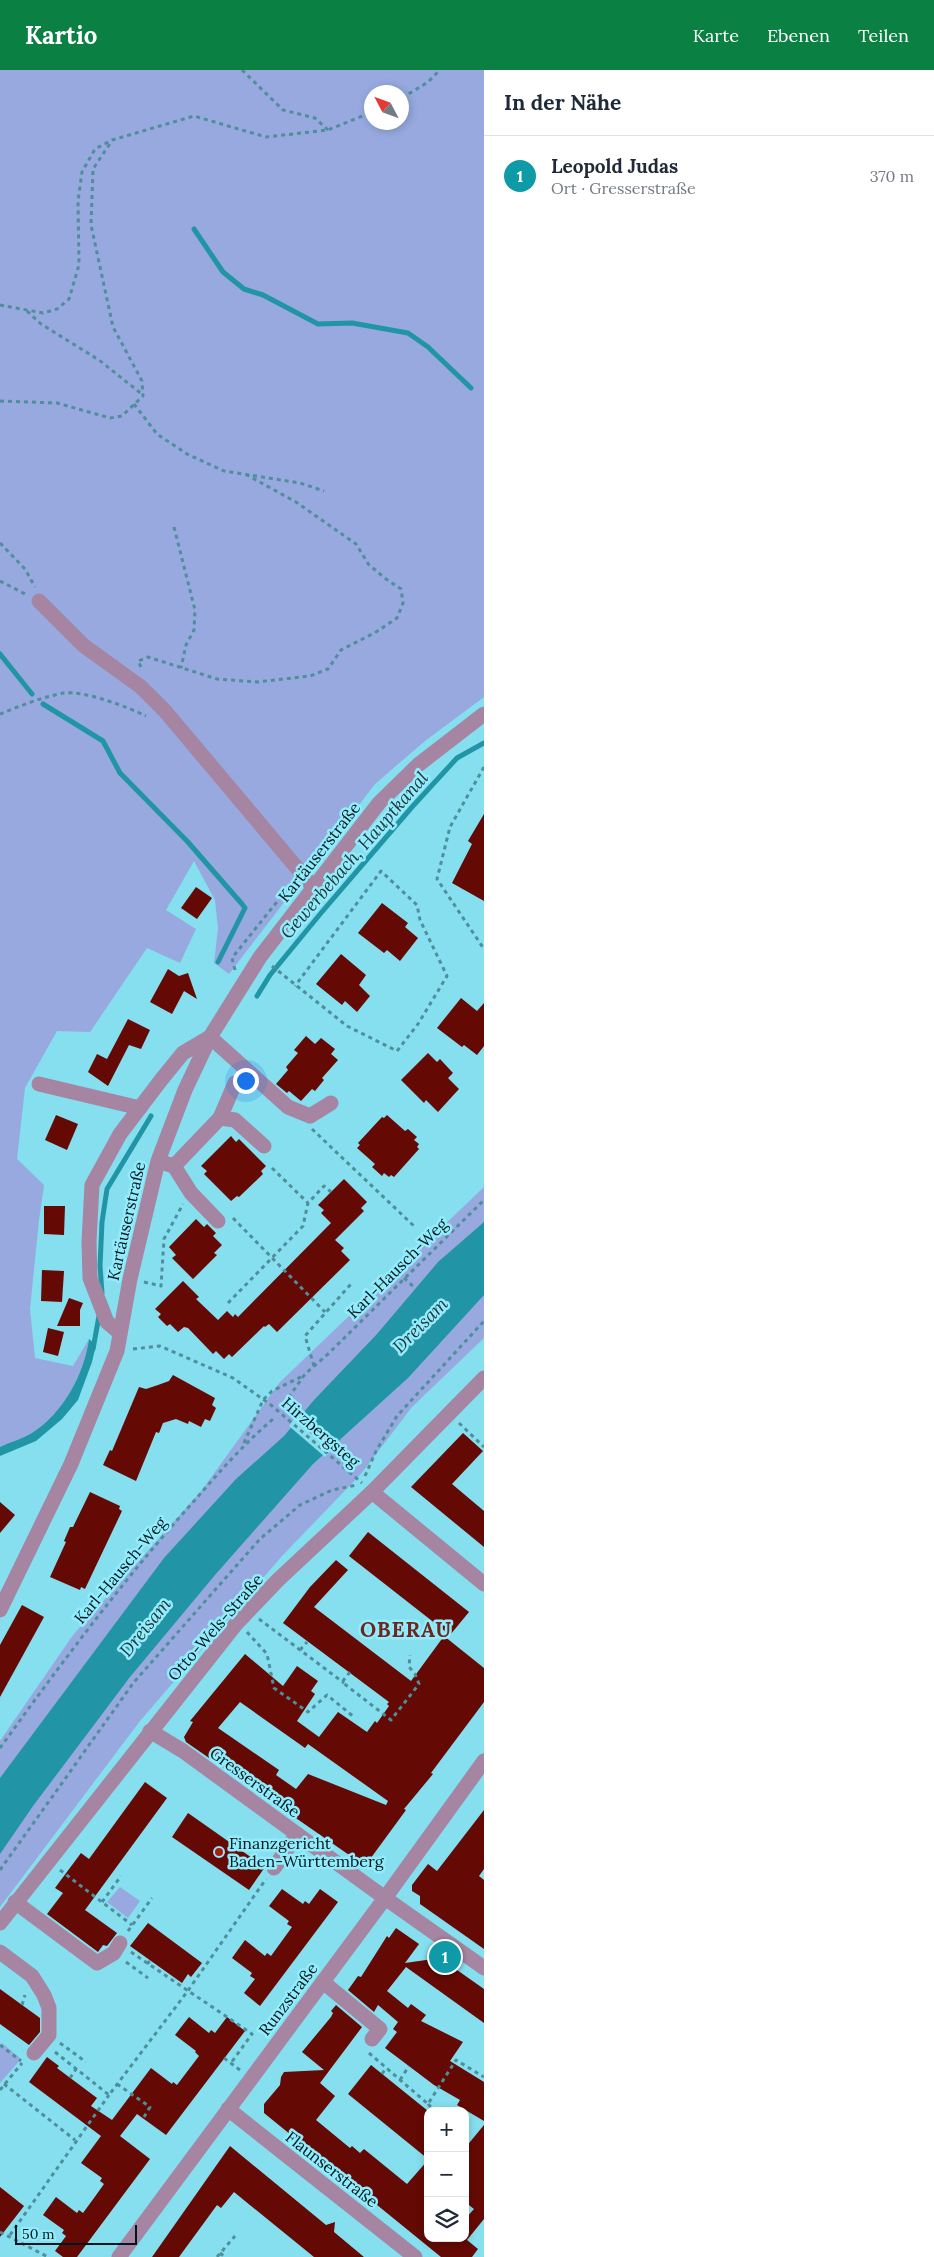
<!DOCTYPE html>
<html lang="de">
<head>
<meta charset="utf-8">
<style>
  :root { --surface:#fff; --page:#f2f2f3; --text:#1f2937; --muted:#747a83; --line:#e0e1e3; --accent:#0b8043 }
  body { margin:0; font-family:Lora,serif; background:var(--page); color:var(--text) }
  .controls { position:absolute; right:15px; bottom:15px; display:grid; overflow:hidden; border-radius:10px; box-shadow:0 2px 8px #0003 }
  .controls button { width:45px; height:45px; display:grid; place-items:center; padding:0; border:0; border-bottom:1px solid var(--line); background:var(--surface); color:var(--text); font:25px sans-serif }
  .compass { position:absolute; left:364px; top:15px; width:45px; height:45px; border-radius:50%; background:var(--surface); box-shadow:0 2px 8px #0003; rotate:311deg }
  .scale { position:absolute; left:15px; bottom:12px; width:122px; box-sizing:border-box; padding-left:5px; border:2px solid #00181d; border-top:0; font-size:14px; line-height:18px; white-space:nowrap; color:#00181d; -webkit-text-stroke:4px #92ecfc; paint-order:stroke }
  .you { position:absolute; left:245px; top:1010px; width:18px; height:18px; margin:-12px; border:4px solid #fff; border-radius:50%; background:#1a73e8; box-shadow:0 0 0 8px #1a73e833 }
  .badge { display:grid; place-items:center; width:32px; height:32px; border-radius:50%; background:var(--accent); color:#fff; font-size:16px; font-weight:700 }
  .pin { position:absolute; translate:-50% -50%; border:2px solid #fff; box-shadow:0 1px 5px #0006 }
  .list { margin:0; padding:0; list-style:none }
  h2 { display:flex; justify-content:space-between; align-items:center; height:65px; margin:0; padding:0 20px; font-size:21px }
  h2 small { font-size:16px; font-weight:400; color:var(--muted) }
  .list li { display:grid; grid-template-columns:32px 1fr auto; gap:15px; align-items:center; box-sizing:border-box; height:80px; padding:0 20px; border-top:1px solid var(--line) }
  .list b { display:block; font-size:19px; white-space:nowrap }
  .list p { margin:0; font-size:16px; white-space:nowrap; color:var(--muted) }
  .list em { font-size:16px; font-style:normal; color:var(--muted) }
  .icon { flex:none; width:28px; height:28px; fill:none; stroke:currentColor; stroke-width:2; stroke-linecap:round; stroke-linejoin:round }
  .map { position:relative; flex:none; width:484px; height:2187px; overflow:hidden }
  header { display:flex; align-items:center; gap:30px; box-sizing:border-box; height:70px; padding:0 25px; background:var(--accent); color:#fff }
  header strong { font-size:24px }
  nav { display:flex; gap:28px; margin-inline-start:auto; font-size:18px }
  main { display:flex }
  aside { flex:1; background:var(--surface) }
  .map>svg:first-child { display:block }
</style>
</head>
<body>
<header>
<strong>Kartio</strong>
<nav><a>Karte</a><a>Ebenen</a><a>Teilen</a></nav>
</header>
<main>
<div class="map">
<svg width="484" height="2187" viewBox="0 0 484 2187">
  <rect width="100%" height="100%" fill="#85dfef"/>
  <!-- green -->
  <g fill="#97a9df" fill-rule="evenodd">
    <path d="M0,0H484V627L425,671L375,714L229,904L214,893L218,858L215,830L194,791L166,840L196,859L180,893L147,878L90,962L57,961L25,1018L17,1089L44,1115L39,1150L30,1239L35,1288L73,1296L89,1269C84,1305 63,1343 32,1363C22,1369 10,1372 0,1377ZM372,22H402V52H372Z"/>
    <polygon points="484,1117 484,1268 412,1337 360,1405 282,1486 140,1651 0,1837 0,1671 73,1565 202,1420 280,1312"/>
    <polygon points="120,1817 140,1831 128,1848 107,1832"/>
    <polygon points="2,1973 21,1989 0,2013 0,1976"/>
  </g>
  <!-- water -->
  <g fill="#2195a5">
    <polygon points="484,1152 484,1225 408,1308 313,1394 215,1505 130,1607 33,1736 0,1784 0,1708 164,1488 236,1409 284,1366 314,1330 377,1264 438,1192"/>
    <path d="M89,1269L96,1275L92,1292L78,1330L62,1349L36,1371L0,1386V1377C10,1372 22,1369 32,1363C63,1343 84,1305 89,1269Z"/>
  </g>
  <!-- pier -->
  <polygon fill="#85dfef" points="294,1349 331,1381 325,1387 289,1356"/>
  <g fill="none" stroke-linecap="round" stroke-linejoin="round">
    <!-- stream -->
    <g stroke="#2195a5" stroke-width="5">
      <polyline points="194,159 223,202 244,219 263,225 318,254 352,253 408,263 428,277 471,318"/>
      <polyline points="0,584 32,624"/>
      <polyline points="43,634 103,671 120,703 187,771 242,834 245,838 218,892"/>
      <polyline points="257,926 270,905 321,843 412,737 457,688 484,673"/>
      <polyline points="102,1223 100,1196 102,1152 107,1119 151,1046"/>
      <polyline points="93,1279 99,1246"/>
    </g>
  </g>
  <!-- building -->
  <g fill="#640903" fill-rule="evenodd">
    <polygon points="484,744 484,831 452,813 472,774 468,771"/>
    <polygon points="196,817 212,828 197,849 181,838"/>
    <polygon points="382,833 408,853 405,857 418,868 400,891 387,880 384,883 358,863"/>
    <polygon points="341,884 366,905 359,915 370,926 357,942 345,931 342,935 316,914"/>
    <polygon points="168,899 179,906 188,903 197,929 184,921 172,944 150,932"/>
    <polygon points="461,928 477,941 484,933 484,976 477,985 464,975 462,977 437,958"/>
    <polygon points="128,949 150,960 141,979 129,975 108,1016 88,1002 97,984 107,989"/>
    <polygon points="306,966 315,974 321,968 335,979 331,984 338,990 322,1008 324,1010 315,1021 312,1019 301,1031 289,1021 287,1023 276,1014 288,1000 286,997 298,983 294,980"/>
    <polygon points="428,983 437,992 440,989 453,1003 448,1008 459,1019 438,1042 426,1030 424,1033 401,1010"/>
    <polygon points="56,1045 78,1054 67,1080 45,1070"/>
    <polygon points="387,1045 405,1061 408,1059 417,1067 414,1070 419,1074 417,1077 419,1079 394,1107 391,1105 389,1107 384,1103 382,1106 372,1097 375,1094 357,1078 360,1075 358,1073 382,1047 384,1048"/>
    <polygon points="231,1066 236,1072 239,1069 266,1096 261,1101 263,1104 239,1127 237,1126 231,1131 204,1104 207,1101 201,1096"/>
    <polygon points="344,1109 367,1132 361,1138 364,1141 335,1170 344,1178 341,1181 350,1190 277,1262 269,1254 265,1257 264,1256 232,1287 229,1284 224,1289 216,1281 213,1284 188,1258 184,1257 178,1262 170,1254 167,1256 158,1247 161,1244 155,1239 183,1211 199,1227 196,1229 218,1250 227,1241 233,1247 235,1244 238,1247 331,1153 321,1143 324,1140 318,1135"/>
    <polygon points="44,1136 65,1136 64,1165 44,1164"/>
    <polygon points="196,1149 204,1157 207,1154 216,1163 213,1166 222,1175 214,1183 217,1185 193,1209 172,1188 176,1185 169,1177"/>
    <polygon points="42,1200 64,1201 62,1232 41,1231"/>
    <polygon points="69,1228 83,1233 80,1240 80,1256 57,1256"/>
    <polygon points="48,1258 64,1262 58,1286 43,1282"/>
    <polygon points="173,1305 215,1328 212,1335 216,1338 210,1351 205,1349 201,1357 189,1351 188,1354 176,1349 163,1353 159,1363 156,1362 136,1411 103,1395 110,1380 112,1381 139,1317 146,1319 158,1315 169,1311"/>
    <polygon points="463,1363 483,1381 452,1414 484,1441 484,1477 411,1417"/>
    <polygon points="90,1422 120,1436 119,1439 122,1441 85,1519 81,1517 80,1520 50,1507 66,1472 64,1471 70,1457 73,1457"/>
    <polygon points="0,1432 15,1445 0,1463"/>
    <polygon points="368,1462 469,1542 450,1565 349,1486"/>
    <path d="M336,1490L348,1500L314,1537L411,1611L444,1566L484,1598V1632L431,1703L433,1704L404,1739L406,1740L365,1796L186,1672L184,1667L193,1652L190,1651L245,1584L283,1616L297,1596L318,1611L311,1621L315,1624L297,1651L319,1667L338,1642L367,1662L375,1651L377,1653L389,1636L387,1634L389,1632L283,1553L310,1517ZM240,1632L305,1678L308,1674L388,1731L386,1735L308,1704L296,1719L276,1705L279,1700L218,1658Z"/>
    <polygon points="22,1535 44,1547 0,1627 0,1575"/>
    <polygon points="145,1712 167,1728 85,1840 117,1863 107,1876 103,1875 98,1882 47,1844 63,1823 55,1818 81,1783 89,1789"/>
    <polygon points="484,1740 484,1799 479,1806 484,1810 484,1879 420,1834 420,1826 412,1821 412,1815 428,1794 437,1801"/>
    <polygon points="188,1743 265,1797 249,1820 172,1767"/>
    <polygon points="282,1819 303,1834 305,1831 309,1834 320,1819 338,1832 260,1936 244,1923 255,1909 250,1906 252,1903 232,1888 245,1870 265,1886 267,1883 271,1886 292,1857 287,1854 289,1851 269,1836"/>
    <polygon points="148,1853 202,1893 191,1907 188,1904 182,1913 130,1876"/>
    <polygon points="396,1858 419,1874 405,1893 440,1888 484,1919 484,1953 406,1897 387,1921 408,1938 411,1934 426,1945 421,1951 463,1972 450,1991 484,2012 484,2051 457,2035 460,2030 434,2015 385,1978 397,1962 393,1959 398,1952 378,1935 374,1942 348,1920 358,1906 361,1907 387,1866 389,1868"/>
    <polygon points="0,1919 40,1948 40,1962 29,1975 0,1954"/>
    <polygon points="336,1935 362,1957 320,2013 335,2026 316,2050 350,2078 352,2076 360,2083 364,2079 407,2114 428,2090 428,2168 465,2168 465,2149 474,2139 465,2132 465,2078 484,2055 484,2149 467,2170 478,2179 472,2187 441,2187 264,2043 264,2034 280,2015 281,2007 284,2002 324,2000 302,1982 331,1947 333,1943 331,1941"/>
    <polygon points="189,1947 209,1963 211,1960 215,1963 227,1947 245,1961 166,2065 137,2044 120,2066 150,2089 77,2187 63,2187 55,2181 66,2166 62,2163 64,2160 43,2145 56,2127 77,2143 79,2140 83,2143 94,2128 104,2114 100,2111 102,2108 81,2093 101,2066 29,2012 47,1987 59,1996 57,1998 97,2028 91,2036 112,2050 151,1998 172,2014 173,2012 177,2015 199,1986 195,1982 196,1981 175,1965"/>
    <polygon points="371,1995 428,2041 428,2089 348,2024"/>
    <polygon points="230,2076 326,2155 335,2152 334,2162 364,2187 314,2187 234,2122 221,2138 217,2135 179,2187 152,2187"/>
    <polygon points="0,2117 24,2136 0,2167"/>
  </g>
  <g fill="none" stroke-linecap="round" stroke-linejoin="round">
    <!-- path -->
    <g stroke="#4f8e9a" stroke-width="3" stroke-dasharray="4 4" stroke-linecap="butt">
      <polyline points="242,0 283,40 315,48 328,60"/>
      <polyline points="402,28 428,12 440,0"/>
      <polyline points="0,235 43,243 57,239 69,229 79,195 78,131 82,102 95,79 112,70 194,46 266,67 328,60 372,42"/>
      <polyline points="27,241 41,254 99,290 143,325"/>
      <polyline points="0,331 57,333 110,348 122,346 143,326 142,311 113,257 91,155 93,99 111,72"/>
      <polyline points="134,334 157,364 187,384 224,401 300,413 324,421"/>
      <polyline points="174,457 195,540 194,560 186,575 181,598"/>
      <polyline points="0,473 25,499 35,517"/>
      <polyline points="0,511 27,525"/>
      <polyline points="141,597 138,591 148,587 217,609 257,612 310,606 328,599 341,580 376,562 397,548 403,533 401,519 386,509 369,495 356,474 296,432 247,405"/>
      <path d="M0,644C20,636 42,627 64,623C83,620 128,637 146,646"/>
      <polyline points="484,697 450,757 437,809 484,879"/>
      <polyline points="272,896 347,956 397,981 418,954 447,906 420,850 417,835 381,801 295,916"/>
      <polyline points="235,900 232,888 292,813"/>
      <polyline points="312,1059 415,1157"/>
      <polyline points="272,1098 308,1133"/>
      <polyline points="233,1148 325,1242"/>
      <polyline points="404,1208 416,1219"/>
      <polyline points="144,1212 161,1216 164,1169 183,1134"/>
      <polyline points="228,1233 303,1156 308,1133 324,1116 331,1122"/>
      <polyline points="133,1279 160,1276 233,1308 271,1335 362,1413"/>
      <polyline points="314,1296 305,1266 351,1214"/>
      <polyline points="284,1334 305,1304 328,1284 484,1130"/>
      <polyline points="459,1353 484,1377"/>
      <polyline points="244,1373 263,1330 272,1321 305,1305"/>
      <polyline points="365,1406 376,1381 397,1346 484,1251"/>
      <polyline points="259,1549 344,1613"/>
      <polyline points="247,1562 267,1584 274,1618 308,1642 327,1625 354,1647"/>
      <polyline points="300,1580 307,1572"/>
      <polyline points="350,1602 342,1612 391,1650 419,1614 415,1604 409,1597 410,1585"/>
      <path d="M0,1678C57,1599 115,1521 179,1448C210,1413 238,1379 273,1349"/>
      <polyline points="0,1800 134,1612 260,1469 300,1435 332,1420 357,1415"/>
      <polyline points="60,1800 132,1855"/>
      <polyline points="102,1832 121,1806"/>
      <polyline points="128,1861 152,1828"/>
      <polyline points="131,1882 252,1964 231,1993"/>
      <polyline points="126,1892 148,1908"/>
      <polyline points="147,1894 151,1890"/>
      <polyline points="22,1935 25,1925"/>
      <polyline points="60,1973 86,1992"/>
      <polyline points="0,1975 21,1991"/>
      <polyline points="55,1982 109,2025 187,1922 266,1809"/>
      <polyline points="369,1983 428,2034 456,1990 484,2007"/>
      <polyline points="224,1988 240,2000"/>
      <polyline points="382,2004 386,1998"/>
      <polyline points="70,2008 76,1999"/>
      <polyline points="400,2010 409,1996"/>
      <polyline points="4,2014 75,2070"/>
      <polyline points="117,2014 150,2037 144,2047"/>
      <polyline points="0,2020 22,1993"/>
      <polyline points="428,2034 435,2041"/>
      <polyline points="0,2162 48,2187"/>
      <polyline points="10,2165 109,2025"/>
      <polyline points="220,2183 225,2187"/>
      <polyline points="217,2187 235,2166"/>
    </g>
    <!-- minor -->
    <g stroke="#a585a2" stroke-width="15">
      <polyline points="39,531 83,575 141,617 165,641 313,817"/>
      <polyline points="39,1014 140,1038"/>
      <polyline points="220,1048 235,1050 264,1076"/>
      <polyline points="164,1093 174,1096 191,1123 218,1151"/>
      <polyline points="174,1096 220,1048 235,1013"/>
      <polyline points="120,1263 107,1252 90,1208 89,1172 92,1115 120,1064 161,1010 183,983 210,967 288,1037 310,1046 331,1033"/>
      <polyline points="372,1422 484,1514"/>
      <polyline points="0,1540 71,1394 117,1281 130,1209 158,1091 185,1020 210,967 260,887 379,733 418,695 484,644"/>
      <polyline points="150,1661 183,1681 385,1828 484,1898"/>
      <polyline points="274,1798 297,1764"/>
      <polyline points="15,1832 97,1893 114,1883 120,1873"/>
      <polyline points="0,1853 236,1554 278,1510 372,1422 484,1308"/>
      <polyline points="0,1882 32,1906 44,1925 49,1938 49,1965 34,1983"/>
      <polyline points="323,1912 380,1959 372,1969"/>
      <polyline points="228,2039 415,2187"/>
      <polyline points="119,2187 385,1828 484,1691"/>
    </g>
  </g>
  <!-- markers -->
  <circle fill="#ac1b0f" stroke="#92ecfc" stroke-width="2" cx="219" cy="1782" r="5"/>
  <g text-anchor="middle" dominant-baseline="central" stroke-width="5" stroke-linejoin="round" paint-order="stroke">
    <!-- street labels -->
    <g font-size="16" fill="#00181d" stroke="#92ecfc">
      <text transform="translate(319 782) rotate(-52)">Kartäuserstraße</text>
      <text transform="translate(126 1151) rotate(-77)">Kartäuserstraße</text>
      <text transform="translate(397 1198) rotate(-45)">Karl-Hausch-Weg</text>
      <text transform="translate(321 1362) rotate(41)">Hirzbergsteg</text>
      <text transform="translate(120 1500) rotate(-50)">Karl-Hausch-Weg</text>
      <text transform="translate(215 1557) rotate(-49)">Otto-Wels-Straße</text>
      <text transform="translate(255 1712) rotate(36)">Gresserstraße</text>
      <text transform="translate(288 1929) rotate(-53)">Runzstraße</text>
      <text transform="translate(332 2099) rotate(38)">Flaunserstraße</text>
    </g>
    <!-- poi labels -->
    <g font-size="16" fill="#00181d" stroke="#92ecfc" text-anchor="start">
      <text x="229" y="1773">Finanzgericht<tspan x="229" dy="18">Baden-Württemberg</tspan></text>
    </g>
    <!-- water labels -->
    <g font-size="18" font-style="italic" fill="#21393d" stroke="#92ecfc">
      <text transform="translate(354 785) rotate(-49)">Gewerbebach, Hauptkanal</text>
      <text transform="translate(420 1255) rotate(-45)">Dreisam</text>
      <text transform="translate(145 1557) rotate(-51)">Dreisam</text>
    </g>
    <!-- district labels -->
    <g font-size="21" font-weight="bold" letter-spacing="1" fill="#6c281f" stroke="#92ecfc">
      <text x="406" y="1559">OBERAU</text>
    </g>
  </g>
</svg>
<div class="controls">
<button>+</button>
<button>−</button>
<button><svg class="icon" aria-label="layers" viewBox="0 0 24 24"><path d="M12 4l9 5-9 5-9-5zM3 14l9 5 9-5"/></svg></button>
</div>
<svg class="compass" viewBox="-18 -18 36 36"><path d="M0-13l5 13h-10z" fill="#e53935"/><path d="M0 13l5-13h-10z" fill="#747a83"/></svg>
<div class="scale">50 m</div>
<div class="you"></div>
<div class="pin badge" style="left:445px;top:1887px;background:#0f9aa8">1</div>
</div>
<aside>
<h2>In der Nähe<small></small></h2>
<ul class="list">
<li><span class="badge" style="background:#0f9aa8">1</span><div><b>Leopold Judas</b><p>Ort · Gresserstraße</p></div><em>370 m</em></li>
</ul>
</aside>
</main>
</body>
</html>
